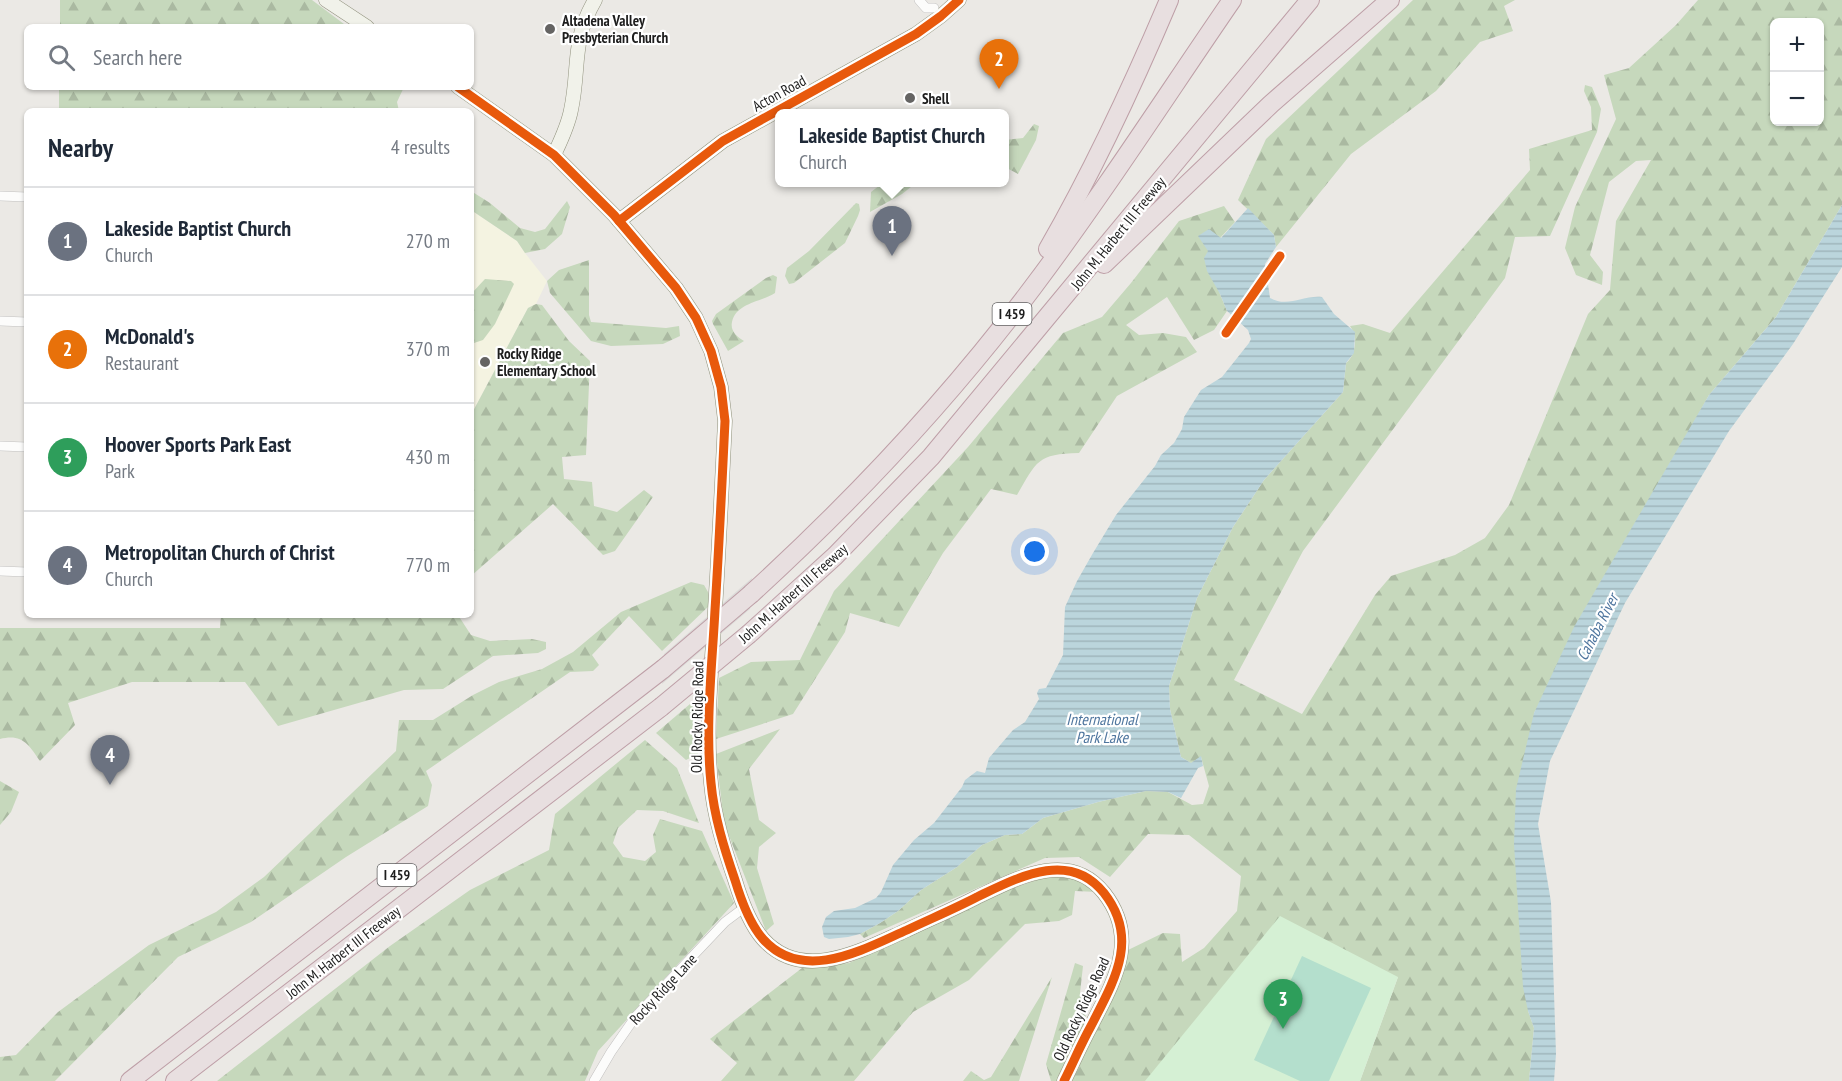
<!DOCTYPE html>
<html lang="en">
<head>
<meta charset="utf-8">
<style>
  :root { --surface:#fff; --page:#f2f2f3; --text:#1f2937; --muted:#747a83; --line:#e0e1e3; --accent:#ea580c }
  body { margin:0; font-family:"PT Sans Narrow",sans-serif; background:var(--page); color:var(--text) }
  .controls { position:absolute; right:18px; top:18px; display:grid; overflow:hidden; border-radius:9px; box-shadow:0 2px 4px #0004 }
  .controls button { width:54px; height:54px; display:grid; place-items:center; padding:0; border:0; border-bottom:2px solid var(--line); background:var(--surface); color:var(--text); font:30px sans-serif }
  .you { position:absolute; left:1035px; top:552px; width:21px; height:21px; margin:-15px; border:4px solid #fff; border-radius:50%; background:#1a73e8; box-shadow:0 0 0 9px #1a73e833 }
  .badge { display:grid; place-items:center; width:39px; height:39px; border-radius:50%; background:var(--accent); color:#fff; font-size:20px; font-weight:700 }
  .pin { position:absolute; translate:-50% -50px; filter:drop-shadow(0 2px 3px #0008) }
  .pin::after { content:''; position:absolute; top:32px; width:21px; height:18px; background:inherit; clip-path:polygon(0 0,100% 0,50% 100%) }
  .popup { position:absolute; left:775px; top:109px; width:234px; height:78px; box-sizing:border-box; display:grid; place-content:center; border-radius:9px; background:var(--surface); filter:drop-shadow(0 2px 4px #0005); font-size:20px; white-space:nowrap; color:var(--muted) }
  .popup b { font-size:22px; color:var(--text) }
  .popup::after { content:''; position:absolute; left:50%; top:100%; margin-left:-12px; border:12px solid transparent; border-top-color:var(--surface) }
  .list { margin:0; padding:0; list-style:none }
  h2 { display:flex; justify-content:space-between; align-items:center; height:78px; margin:0; padding:0 24px; font-size:26px }
  h2 small { font-size:20px; font-weight:400; color:var(--muted) }
  .list li { display:grid; grid-template-columns:39px 1fr auto; gap:18px; align-items:center; box-sizing:border-box; height:108px; padding:0 24px; border-top:2px solid var(--line) }
  .list b { display:block; font-size:22px; white-space:nowrap }
  .list p { margin:0; font-size:20px; white-space:nowrap; color:var(--muted) }
  .list em { font-size:20px; font-style:normal; color:var(--muted) }
  .icon { flex:none; width:33px; height:33px; fill:none; stroke:currentColor; stroke-width:2; stroke-linecap:round; stroke-linejoin:round }
  .map { position:relative; flex:none; width:1842px; height:1081px; overflow:hidden }
  .search { position:absolute; background:var(--surface); box-shadow:0 2px 4px #0004; left:24px; top:24px; width:450px; height:66px; display:flex; align-items:center; gap:15px; box-sizing:border-box; padding:0 21px; border-radius:9px; color:var(--muted); font-size:22px }
  .panel { position:absolute; background:var(--surface); box-shadow:0 2px 4px #0004; left:24px; top:108px; width:450px; height:510px; border-radius:9px }
  .map>svg:first-child { display:block }
</style>
</head>
<body>
<div class="map">
<svg width="1842" height="1081" viewBox="0 0 1842 1081">
  <defs>
    <pattern id="forest-firs" width="22" height="20" patternUnits="userSpaceOnUse" patternTransform="scale(1.5)"><rect width="22" height="20" fill="#c6d8bc"/><path d="M5 1l3.5 6h-7zM16 11l3.5 6h-7z" fill="#aab9a1"/></pattern>
    <pattern id="water-rules" width="6" height="5" patternUnits="userSpaceOnUse" patternTransform="scale(1.5)"><rect width="6" height="5" fill="#bbd5dc"/><path d="M0 2.5h6" fill="none" stroke="#a0b6bc"/></pattern>
  </defs>
  <rect width="100%" height="100%" fill="#ebe9e5"/>
  <!-- education -->
  <polygon fill="#f4f3e1" points="471,210 517,241 525,253 547,281 536,304 528,308 471,415"/>
  <!-- forest -->
  <g fill="url(#forest-firs)" fill-rule="evenodd">
    <polygon points="60,0 312,0 348,27 60,27"/>
    <polygon points="1413,0 1515,0 1504,6 1513,31 1480,42 1436,91 1351,154 1276,247 1274,235 1238,200 1266,139"/>
    <path d="M1698,0H1842V205L1776,317L1709,395L1534,713L1528,1011L1534,1028L1529,1081H1360L1398,977L1208,1081H1071L1128,950L1163,933L1180,934L1182,962L1204,948L1237,911L1241,876L1189,835L1148,834L1110,877L1079,857L1045,858L864,938L860,934L880,923L898,911L921,890L957,867L982,845L1005,835L1022,834L1043,818L1098,802L1146,791L1168,792L1192,805L1203,804L1209,786L1201,757L1191,763L1181,757L1170,709L1169,686L1197,598L1233,527L1264,480L1343,392L1346,363C1356,356 1358,336 1350,326L1363,324L1390,333L1530,170L1529,149L1592,130L1591,107L1584,91L1585,85L1592,87L1601,109L1597,132L1550,236L1515,237L1505,278L1303,551L1234,680L1302,714L1375,595L1391,576L1455,555L1485,538L1509,505L1588,314L1610,290L1616,221L1651,160L1636,161L1609,182L1590,255L1603,272L1602,285L1576,275L1565,248L1575,207L1616,119L1604,75L1629,68L1676,25ZM1774,22H1820V122H1774Z"/>
    <polygon points="59,87 404,87 397,102 399,111 59,111"/>
    <polygon points="1034,124 1039,126 1036,140 1018,174 1005,167 1005,140 1023,138"/>
    <polygon points="884,182 916,182 916,183 902,194 870,212 871,192"/>
    <polygon points="471,191 490,203 520,228 535,232 545,229 567,201 570,207 562,234 545,249 525,253 517,241 471,210"/>
    <polygon points="856,203 859,204 860,210 858,216 845,243 794,283 789,284 785,276 787,268 809,251"/>
    <path d="M1224,206L1235,222L1208,251L1220,294L1227,311L1214,330L1194,340L1167,297L1126,325L1139,335L1163,333L1186,337L1197,352L1117,396L1079,453C1037,454 1037,461 1017,495L991,489L943,553L899,627L850,613L845,632L793,714L716,739L719,678L751,662L800,660L834,591L968,447L1063,333L1102,317L1131,283L1179,221Z"/>
    <polygon points="589,260 589,315 591,322 666,328 679,326 680,336 663,344 611,346 591,341 550,293 547,281 559,270"/>
    <path d="M773,275L777,277L775,293C761,302 736,303 732,322C730,331 737,337 744,341L728,351L713,324L712,321L716,314L766,278Z"/>
    <polygon points="485,279 511,281 514,284 495,324 483,340 471,344 471,294"/>
    <polygon points="536,304 542,305 569,341 590,361 586,455 562,457 564,479 592,482 594,506 617,512 644,490 653,497 615,551 603,555 553,504 471,576 471,415 528,308"/>
    <polygon points="691,582 704,585 708,592 710,605 662,651 629,616 592,655 599,665 593,671 570,672 426,771 432,785 428,806 346,857 251,922 178,957 55,1081 0,1081 0,1057 16,1055 58,1012 149,945 216,912 264,877 396,751 399,720 433,720 473,695 499,682 542,669 573,652 621,612"/>
    <path d="M221,615H458L471,635L490,641L532,639L546,642V649L538,653L493,656L443,689L404,690L278,726L245,682H132L68,703L75,725L40,761C29,745 22,733 0,739V628H220Z"/>
    <polygon points="697,698 699,721 698,754 686,760 656,733"/>
    <polygon points="780,729 749,769 759,820 776,833 759,847 757,868 774,924 766,931 724,823 716,754"/>
    <polygon points="645,740 677,768 699,823 663,811 637,810 618,828 613,843 623,857 645,861 656,852 653,835 660,819 702,831 734,903 598,1051 585,1081 217,1081 390,946 470,890 549,850 555,814"/>
    <polygon points="0,781 19,792 11,812 0,825"/>
    <polygon points="1051,875 1069,875 1098,892 1075,891 1072,915 1059,921 1025,924 969,980 913,1012 854,1081 721,1081 737,1063 710,1039 802,968 849,963 1008,890"/>
    <polygon points="1075,963 1083,966 1080,993 1087,1021 1057,1081 1051,1081 1046,1064"/>
    <polygon points="1052,977 1019,1081 963,1081 971,1071 984,1080 991,1077"/>
  </g>
  <!-- park -->
  <polygon fill="#d5f0d4" points="1280,916 1398,977 1360,1081 1145,1081"/>
  <!-- pitch -->
  <polygon fill="#b4dfcd" points="1302,956 1371,988 1329,1081 1300,1081 1254,1060"/>
  <!-- water -->
  <g fill="url(#water-rules)">
    <polygon points="1842,205 1842,267 1793,344 1729,431 1625,603 1550,761 1538,824 1551,902 1556,1054 1554,1081 1529,1081 1534,1028 1528,1011 1523,987 1514,844 1516,789 1534,713 1574,627 1709,395 1776,317"/>
    <path d="M1248,208L1274,235L1276,247L1265,264L1270,298C1288,308 1303,295 1322,297L1334,314L1355,332L1354,353L1346,363L1343,392L1264,480L1233,527L1197,598L1169,686L1170,709L1181,757L1191,763L1201,756L1203,766L1198,768L1181,798L1168,792L1146,791L1098,802L1043,818L1022,834L1005,835L982,845L957,867L921,890L898,911L880,923L860,934L848,937L829,939L824,937L822,927L826,917L834,911L855,908L876,898L881,892L893,865L914,840L934,823L962,787L965,780L977,771L985,773L989,758L1013,730L1025,722L1039,699L1037,693L1039,689L1046,688L1063,655L1065,607L1077,581L1093,553L1116,515L1155,466L1161,455L1174,443L1182,429L1184,417L1201,390L1222,377L1249,343L1251,339L1248,330L1227,311L1220,294L1207,271L1204,258L1208,251L1198,236L1209,229L1221,238Z"/>
  </g>
  <!-- pier -->
  <polygon fill="#dcdbd9" points="752,578 750,609 662,684 664,654"/>
  <g fill="none" stroke-linecap="round" stroke-linejoin="round">
    <defs>
      <g id="street">
        <polyline points="919,0 926,8 934,8"/>
        <polyline points="0,196 27,197"/>
        <polyline points="0,321 27,322"/>
        <polyline points="1226,333 1280,256"/>
        <polyline points="0,446 27,447"/>
        <polyline points="0,571 27,572"/>
        <polyline points="594,1081 611,1052 636,1016 725,922 745,907"/>
      </g>
      <g id="secondary">
        <polyline points="326,0 367,27"/>
        <path d="M458,87L554,155L614,215L676,288L696,318L711,351L721,387L725,421C722,484 719,547 715,610C712,667 705,726 711,783C714,816 724,848 735,880C741,900 749,923 763,939C803,984 864,949 907,930C930,919 954,909 977,897C1017,878 1069,849 1104,893C1140,939 1114,981 1091,1026C1081,1044 1073,1063 1064,1081"/>
        <path d="M554,155C561,140 568,126 571,110C580,68 571,41 595,0"/>
        <polyline points="619,221 723,141 916,34 941,16 959,0"/>
      </g>
      <g id="highway">
        <path d="M1048,249C1094,169 1133,85 1169,0"/>
        <polyline points="1104,264 1271,104 1390,0"/>
        <path d="M751,594C854,500 949,399 1033,287C1103,194 1166,96 1232,0"/>
        <polyline points="749,634 835,556 931,457 1310,0"/>
        <polyline points="130,1081 663,669"/>
        <polyline points="175,1081 661,707"/>
      </g>
    </defs>
    <!-- street casing -->
    <use href="#street" stroke="#c2c1c0" stroke-width="10"/>
    <!-- secondary casing -->
    <use href="#secondary" stroke="#92937f" stroke-width="15"/>
    <!-- highway casing -->
    <use href="#highway" stroke="#be9fa7" stroke-width="20"/>
    <!-- street -->
    <use href="#street" stroke="#fcfcfb" stroke-width="9"/>
    <!-- secondary -->
    <use href="#secondary" stroke="#f1f2ea" stroke-width="14"/>
    <!-- highway -->
    <use href="#highway" stroke="#e8dfe0" stroke-width="18"/>
    <defs>
      <g id="highway-bridge">
        <polyline points="663,669 751,594"/>
        <polyline points="661,707 749,634"/>
      </g>
    </defs>
    <!-- highway-bridge casing -->
    <use href="#highway-bridge" stroke="#be9fa7" stroke-width="20" stroke-linecap="butt"/>
    <!-- highway-bridge -->
    <use href="#highway-bridge" stroke="#e8dfe0" stroke-width="18"/>
    <defs>
      <g id="cycleway">
        <path d="M458,87L554,155L614,215L676,288L696,318L711,351L721,387L725,421C722,484 719,547 715,610C712,667 705,726 711,783C714,816 724,848 735,880C741,900 749,923 763,939C803,984 864,949 907,930C930,919 954,909 977,897C1017,878 1069,849 1104,893C1140,939 1114,981 1091,1026C1081,1044 1073,1063 1064,1081"/>
        <polyline points="619,221 723,141 916,34 941,16 959,0"/>
        <polyline points="1226,333 1280,256"/>
      </g>
    </defs>
    <!-- cycleway casing -->
    <use href="#cycleway" stroke="#fff" stroke-width="13"/>
    <!-- cycleway -->
    <use href="#cycleway" stroke="#e8590c" stroke-width="9"/>
  </g>
  <!-- markers -->
  <g fill="#656463" stroke="#fff" stroke-width="2">
    <circle cx="550" cy="29" r="6"/>
    <circle cx="910" cy="98" r="6"/>
    <circle cx="485" cy="362" r="6"/>
  </g>
  <g text-anchor="middle" dominant-baseline="central" stroke-width="4.5" stroke-linejoin="round" paint-order="stroke">
    <!-- shield labels -->
    <g fill="#fff" stroke="#616161" stroke-width="1.5">
      <rect x="992.5" y="303" width="39" height="22" rx="4.5"/>
      <rect x="377.5" y="864" width="39" height="22" rx="4.5"/>
    </g>
    <g font-size="14" font-weight="bold" fill="#1d1d1d">
      <text x="1012" y="314">I 459</text>
      <text x="397" y="875">I 459</text>
    </g>
    <!-- poi labels -->
    <g font-size="15" font-weight="bold" fill="#1d1d1d" stroke="#fff" text-anchor="start">
      <text x="562" y="20">Altadena Valley<tspan x="562" dy="17">Presbyterian Church</tspan></text>
      <text x="922" y="98">Shell</text>
      <text x="497" y="353">Rocky Ridge<tspan x="497" dy="17">Elementary School</tspan></text>
    </g>
    <!-- street labels -->
    <g font-size="15" fill="#1d1d1d" stroke="#fff">
      <text transform="translate(779 93) rotate(-29)">Acton Road</text>
      <text transform="translate(1118 233) rotate(-51)">John M. Harbert III Freeway</text>
      <text transform="translate(793 593) rotate(-42)">John M. Harbert III Freeway</text>
      <text transform="translate(697 717) rotate(-89)">Old Rocky Ridge Road</text>
      <text transform="translate(343 952) rotate(-38)">John M. Harbert III Freeway</text>
      <text transform="translate(663 989) rotate(-47)">Rocky Ridge Lane</text>
      <text transform="translate(1081 1009) rotate(-65)">Old Rocky Ridge Road</text>
    </g>
    <!-- water labels -->
    <g font-size="16" font-style="italic" fill="#4e759e" stroke="#fff">
      <text transform="translate(1597 627) rotate(-63)">Cahaba River</text>
      <text x="1102" y="719">International<tspan x="1102" dy="18">Park Lake</tspan></text>
    </g>
  </g>
</svg>
<div class="controls">
<button>+</button>
<button>−</button>
</div>
<div class="you"></div>
<div class="pin badge" style="left:892px;top:256px;background:#6b7280">1</div>
<div class="popup"><b>Lakeside Baptist Church</b>Church</div>
<div class="pin badge" style="left:999px;top:89px;background:#e8710a">2</div>
<div class="pin badge" style="left:1283px;top:1029px;background:#2e9e5b">3</div>
<div class="pin badge" style="left:110px;top:785px;background:#6b7280">4</div>
<div class="search"><svg class="icon" aria-label="search" viewBox="0 0 24 24"><circle cx="10" cy="10" r="6"/><path d="M15 15l6 6"/></svg>Search here</div>
<section class="panel">
<h2>Nearby<small>4 results</small></h2>
<ul class="list">
<li><span class="badge" style="background:#6b7280">1</span><div><b>Lakeside Baptist Church</b><p>Church</p></div><em>270 m</em></li>
<li><span class="badge" style="background:#e8710a">2</span><div><b>McDonald's</b><p>Restaurant</p></div><em>370 m</em></li>
<li><span class="badge" style="background:#2e9e5b">3</span><div><b>Hoover Sports Park East</b><p>Park</p></div><em>430 m</em></li>
<li><span class="badge" style="background:#6b7280">4</span><div><b>Metropolitan Church of Christ</b><p>Church</p></div><em>770 m</em></li>
</ul>
</section>
</div>
</body>
</html>
